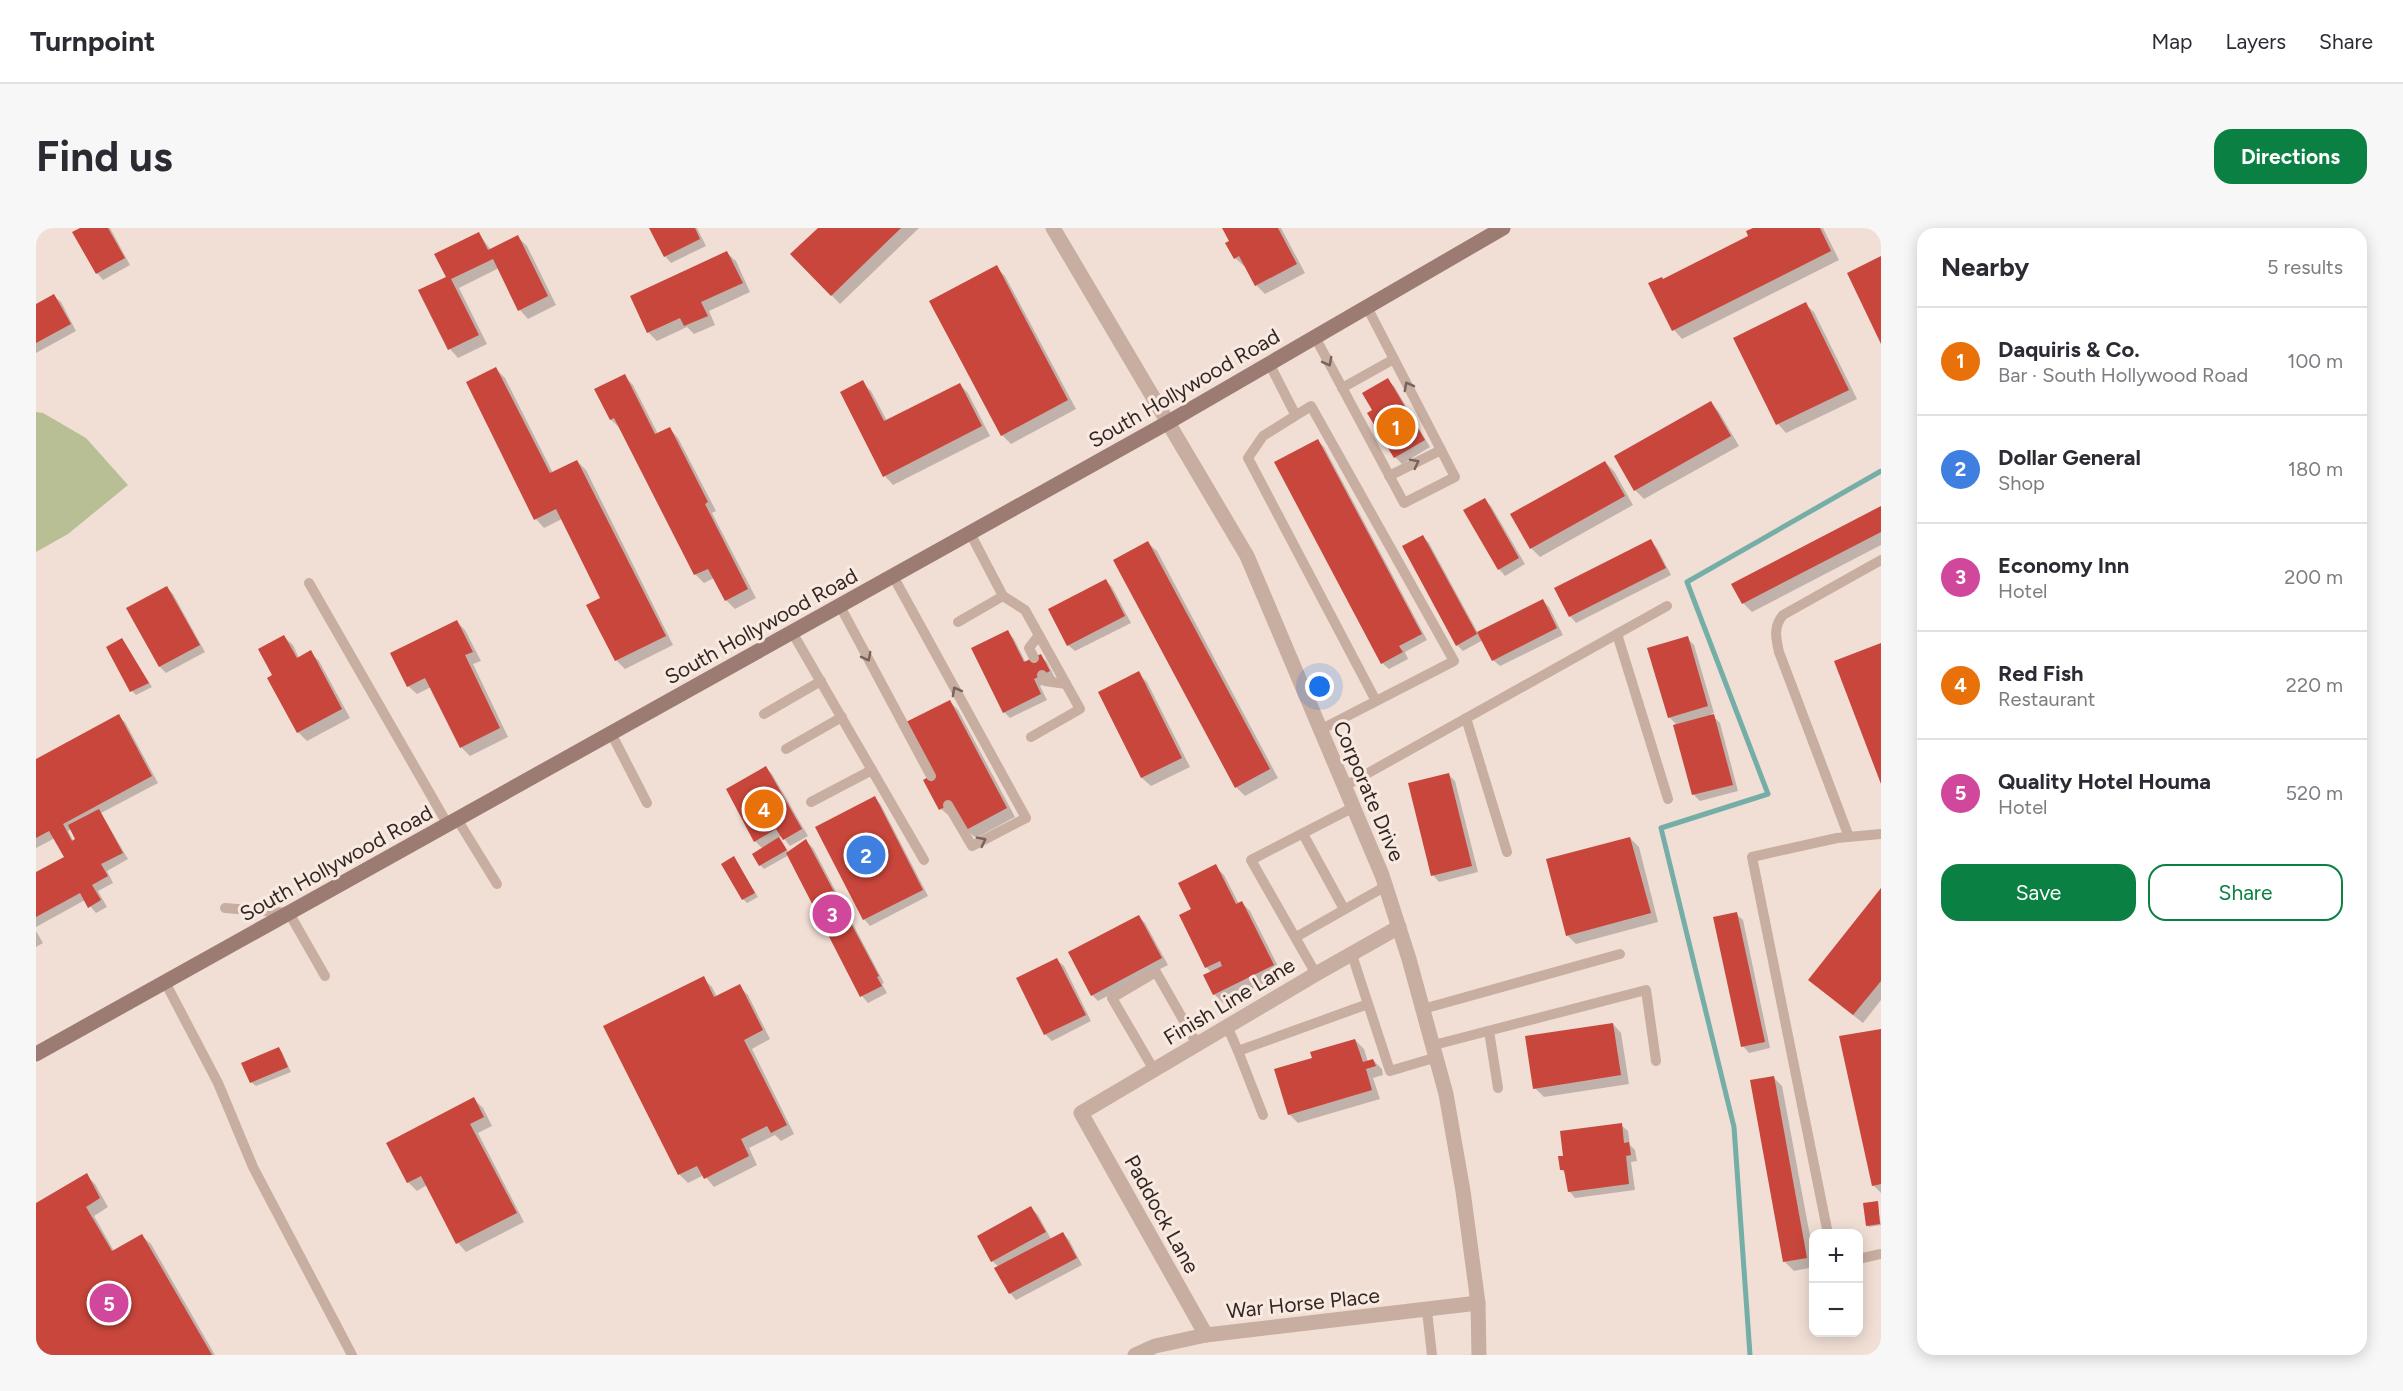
<!DOCTYPE html>
<html lang="en">
<head>
<meta charset="utf-8">
<style>
  :root { --surface:#fff; --page:#f7f7f7; --text:#2b2b33; --muted:#7c7c81; --line:#e1e1e2; --accent:#0b8043 }
  body { margin:0; font-family:Figtree,sans-serif; background:var(--page); color:var(--text) }
  .controls { position:absolute; right:18px; bottom:18px; display:grid; overflow:hidden; border-radius:12px; box-shadow:0 3px 15px #0003 }
  .controls button { width:54px; height:54px; display:grid; place-items:center; padding:0; border:0; border-bottom:2px solid var(--line); background:var(--surface); color:var(--text); font:30px sans-serif }
  .you { position:absolute; left:1284px; top:459px; width:21px; height:21px; margin:-15px; border:4px solid #fff; border-radius:50%; background:#1a73e8; box-shadow:0 0 0 9px #1a73e833 }
  .badge { display:grid; place-items:center; width:39px; height:39px; border-radius:50%; background:var(--accent); color:#fff; font-size:20px; font-weight:700 }
  .pin { position:absolute; translate:-50% -50%; border:3px solid #fff; box-shadow:0 2px 6px #0006 }
  .list { margin:0; padding:0; list-style:none }
  h2 { display:flex; justify-content:space-between; align-items:center; height:78px; margin:0; padding:0 24px; font-size:26px }
  h2 small { font-size:20px; font-weight:400; color:var(--muted) }
  .list li { display:grid; grid-template-columns:39px 1fr auto; gap:18px; align-items:center; box-sizing:border-box; height:108px; padding:0 24px; border-top:2px solid var(--line) }
  .list b { display:block; font-size:22px; white-space:nowrap }
  .list p { margin:0; font-size:20px; white-space:nowrap; color:var(--muted) }
  .list em { font-size:20px; font-style:normal; color:var(--muted) }
  .actions { display:flex; gap:12px; padding:18px 24px }
  .actions a { flex:1; padding:14px 0; border:2px solid var(--accent); border-radius:18px; text-align:center; font-size:21px; color:var(--accent) }
  .actions .main { background:var(--accent); color:#fff }
  .map { position:relative; flex:none; width:1845px; height:1127px; overflow:hidden; border-radius:18px }
  header { display:flex; align-items:center; gap:36px; box-sizing:border-box; height:84px; padding:0 30px; background:var(--surface); border-bottom:2px solid var(--line) }
  header strong { font-size:28px }
  nav { display:flex; gap:33px; margin-inline-start:auto; font-size:21px }
  .intro { display:flex; align-items:center; justify-content:space-between; box-sizing:border-box; height:144px; padding:0 36px }
  h1 { margin:0; font-size:42px }
  .button { padding:15px 27px; border-radius:18px; background:var(--accent); color:#fff; font-size:21px; font-weight:700 }
  main { display:flex; gap:36px; padding:0 36px }
  aside { flex:1; background:var(--surface); border-radius:18px; box-shadow:0 3px 15px #0003 }
  .map>svg:first-child { display:block }
</style>
</head>
<body>
<header>
<strong>Turnpoint</strong>
<nav><a>Map</a><a>Layers</a><a>Share</a></nav>
</header>
<div class="intro"><h1>Find us</h1><a class="button">Directions</a></div>
<main>
<div class="map">
<svg width="1845" height="1127" viewBox="0 0 1845 1127">
  <rect width="100%" height="100%" fill="#f1dfd5"/>
  <!-- green -->
  <polygon fill="#b8bf95" points="0,184 7,185 50,210 92,257 32,306 0,324"/>
  <!-- shadow -->
  <g fill="#0003" fill-rule="evenodd">
    <polygon points="46,0 74,0 94,37 67,52 61,45"/>
    <polygon points="615,0 661,0 670,18 635,35 629,28"/>
    <polygon points="784,0 883,0 804,76 756,26"/>
    <polygon points="1187,0 1245,0 1269,45 1229,66 1220,57 1210,37 1208,38 1199,30 1194,14"/>
    <polygon points="1720,0 1787,0 1803,32 1646,111 1638,102 1627,53 1714,9"/>
    <polygon points="443,6 455,22 482,9 491,18 520,77 492,91 484,82 463,40 423,60 451,116 422,130 414,121 384,62 412,49"/>
    <polygon points="691,25 700,33 714,64 673,83 679,97 658,106 651,99 621,113 612,104"/>
    <polygon points="960,39 969,48 1040,181 975,216 966,207"/>
    <polygon points="18,68 25,74 40,103 0,125 0,77"/>
    <polygon points="1769,76 1778,84 1821,171 1750,205 1742,196 1699,110"/>
    <polygon points="460,141 469,150 517,245 541,233 550,242 637,417 589,441 580,432 566,370 526,291 508,300 500,291"/>
    <polygon points="588,148 597,157 622,206 634,201 642,210 680,283 676,285 720,370 699,381 690,372 678,350 668,355 659,346 584,200 575,192 560,162"/>
    <polygon points="1351,152 1358,158 1394,219 1366,236 1359,229 1339,183"/>
    <polygon points="826,154 835,163 851,193 924,157 932,165 954,208 857,257 849,248"/>
    <polygon points="1675,175 1683,184 1703,218 1608,271 1600,263 1580,229"/>
    <polygon points="1282,213 1288,219 1391,412 1369,424 1372,431 1353,441 1346,435"/>
    <polygon points="1569,234 1578,243 1597,277 1504,329 1495,320"/>
    <polygon points="1449,272 1455,278 1489,336 1469,348 1463,341"/>
    <polygon points="1845,280 1845,317 1716,384 1707,375 1697,357"/>
    <polygon points="1386,308 1393,315 1442,405 1507,373 1513,379 1527,407 1464,438 1457,432 1447,412 1427,423 1421,417"/>
    <polygon points="1615,313 1621,320 1635,347 1540,395 1534,388"/>
    <polygon points="1112,315 1121,323 1242,550 1209,568 1200,559"/>
    <polygon points="1070,353 1076,359 1095,395 1039,423 1032,417"/>
    <polygon points="131,360 137,366 169,424 130,445 124,439"/>
    <polygon points="420,393 429,402 445,433 437,436 472,509 434,528 425,519 395,459 381,466 372,458"/>
    <polygon points="972,404 978,411 990,435 1005,428 1011,434 1019,450 1004,458 1011,472 974,490 968,484"/>
    <polygon points="248,409 257,417 263,430 274,424 283,433 314,490 271,513 262,504"/>
    <polygon points="1651,410 1658,417 1678,485 1675,486 1684,495 1702,563 1664,573 1658,567 1642,498 1633,489"/>
    <polygon points="86,412 116,459 100,467 96,463"/>
    <polygon points="1102,445 1111,454 1154,539 1115,558 1106,550 1064,464"/>
    <polygon points="913,473 922,482 979,589 940,610 905,581 900,547"/>
    <path d="M82,488L89,494L122,555L65,585L92,631L71,643L77,655L62,663L71,679L60,685L49,672L0,699V646L30,630L19,610L0,620V533ZM36,601L41,612L38,614L32,603Z"/>
    <polygon points="730,540 736,546 772,608 754,618 746,608 742,610 753,625 770,613 777,620 848,755 846,756 851,765 832,775 826,768 753,627 728,641 724,637 727,621 719,613"/>
    <polygon points="1412,546 1419,553 1442,644 1403,654 1397,647"/>
    <polygon points="839,570 845,577 892,668 834,698 828,691 781,600"/>
    <polygon points="1594,610 1603,619 1622,694 1540,716 1531,707"/>
    <polygon points="698,630 722,669 711,675 707,671"/>
    <polygon points="1179,638 1188,647 1203,676 1206,675 1214,683 1246,746 1187,775 1178,766 1176,745 1170,739 1157,681"/>
    <polygon points="1845,662 1845,772 1827,795 1783,760"/>
    <polygon points="1700,686 1707,692 1734,820 1713,825 1707,818"/>
    <polygon points="1103,689 1109,695 1132,737 1062,773 1056,767"/>
    <polygon points="0,703 7,715 0,719"/>
    <polygon points="1021,732 1028,738 1055,793 1016,813 1009,806"/>
    <polygon points="667,750 676,759 681,769 703,758 712,767 734,811 716,821 758,906 745,913 739,907 713,920 721,937 678,959 668,947 652,955 643,946"/>
    <polygon points="1577,796 1585,805 1593,856 1508,869 1499,860"/>
    <polygon points="1845,803 1845,965 1837,957"/>
    <polygon points="1319,812 1328,821 1332,834 1337,832 1346,841 1347,847 1337,850 1344,871 1262,895 1253,886 1278,831"/>
    <polygon points="242,820 246,824 255,844 220,858 215,854"/>
    <polygon points="1737,849 1746,858 1778,1029 1778,1039 1758,1043 1749,1034 1715,853"/>
    <polygon points="438,871 447,880 456,898 442,905 488,994 430,1024 422,1015 391,957 381,963 372,954"/>
    <polygon points="1585,897 1592,903 1594,917 1599,922 1601,933 1595,934 1599,962 1539,970 1533,963 1531,947 1525,941"/>
    <polygon points="50,947 59,956 72,979 58,988 78,1023 106,1008 115,1016 179,1127 0,1127 0,977"/>
    <polygon points="1841,975 1845,997 1833,999 1831,997"/>
    <polygon points="995,980 1002,987 1015,1011 1027,1005 1033,1012 1046,1037 980,1072 974,1065 963,1039 956,1033"/>
  </g>
  <g fill="none" stroke-linecap="round" stroke-linejoin="round">
    <!-- stream -->
    <polyline stroke="#74aea7" stroke-width="5" points="1714,1127 1698,899 1625,600 1732,566 1651,354 1845,243"/>
  </g>
  <!-- building -->
  <g fill="#c8463b">
    <polygon points="44,0 72,0 89,30 60,46 36,4"/>
    <polygon points="613,0 659,0 664,11 628,29"/>
    <polygon points="782,0 865,0 795,68 754,26"/>
    <polygon points="1186,0 1242,0 1261,36 1219,58 1203,28 1198,31 1189,15 1193,13"/>
    <polygon points="1717,0 1784,0 1795,23 1636,103 1612,55 1626,49 1627,51 1712,8 1710,3"/>
    <polygon points="443,4 452,22 482,7 512,68 482,83 457,31 415,51 443,107 412,122 382,62 410,49 398,26"/>
    <polygon points="691,23 707,55 665,74 672,88 648,98 644,90 611,105 594,68"/>
    <polygon points="1845,28 1845,116 1811,45"/>
    <polygon points="961,37 1032,172 965,208 893,73"/>
    <polygon points="18,66 35,96 0,115 0,76"/>
    <polygon points="1770,74 1813,162 1740,197 1697,110"/>
    <polygon points="460,139 514,245 541,232 630,408 579,433 550,377 564,370 520,281 498,292 430,154"/>
    <polygon points="589,146 619,206 634,199 672,274 669,276 712,361 689,373 672,341 658,347 578,190 574,192 558,161"/>
    <polygon points="1352,150 1389,212 1358,230 1331,185 1336,182 1326,165"/>
    <polygon points="827,152 848,193 924,155 946,198 847,249 804,164"/>
    <polygon points="1675,173 1695,208 1598,263 1578,228"/>
    <polygon points="1282,211 1386,406 1363,418 1367,424 1345,436 1238,234"/>
    <polygon points="1569,233 1589,268 1494,321 1474,286"/>
    <polygon points="1449,270 1483,330 1462,342 1427,282"/>
    <polygon points="1845,278 1845,304 1706,376 1695,356"/>
    <polygon points="1387,307 1441,406 1420,418 1366,318"/>
    <polygon points="1615,311 1630,340 1533,389 1518,360"/>
    <polygon points="1112,313 1234,541 1199,560 1077,332"/>
    <polygon points="1070,351 1089,388 1031,418 1012,381"/>
    <polygon points="131,358 164,417 123,439 90,380"/>
    <polygon points="1507,371 1521,400 1456,433 1441,404"/>
    <polygon points="421,392 437,424 429,427 464,500 424,520 389,450 371,459 354,425"/>
    <polygon points="972,402 988,434 1005,426 1014,443 998,451 1005,466 967,485 935,420"/>
    <polygon points="248,407 261,430 275,422 306,481 261,505 231,450 236,447 222,421"/>
    <polygon points="1652,408 1672,478 1632,490 1611,420"/>
    <polygon points="86,410 113,455 94,464 70,419"/>
    <polygon points="1845,415 1845,556 1798,433"/>
    <polygon points="1103,443 1146,530 1105,550 1062,464"/>
    <polygon points="914,472 971,580 930,602 916,575 903,582 887,552 898,546 870,494"/>
    <polygon points="83,486 116,548 27,596 36,613 39,611 32,597 63,581 87,625 65,636 72,648 56,657 65,672 52,680 44,665 0,689 0,644 28,629 13,603 0,610 0,531"/>
    <polygon points="1678,486 1697,557 1656,567 1637,497"/>
    <polygon points="730,538 766,601 747,612 740,601 718,614 690,561"/>
    <polygon points="1413,545 1436,638 1395,648 1372,555"/>
    <polygon points="839,568 887,662 827,692 779,599"/>
    <polygon points="743,609 751,622 723,638 716,626"/>
    <polygon points="1594,609 1615,685 1530,708 1510,631"/>
    <polygon points="770,611 843,748 841,749 846,758 824,769 750,625"/>
    <polygon points="698,628 719,665 706,672 685,636"/>
    <polygon points="1180,636 1200,676 1206,673 1238,737 1177,767 1167,747 1186,738 1184,733 1169,740 1143,687 1155,681 1142,655"/>
    <polygon points="1845,660 1845,753 1817,787 1772,752"/>
    <polygon points="1701,684 1729,814 1705,819 1677,689"/>
    <polygon points="1103,687 1126,730 1055,768 1032,724"/>
    <polygon points="1021,730 1050,787 1008,807 980,750"/>
    <polygon points="668,748 678,769 704,756 727,802 708,812 751,897 735,905 731,898 705,911 713,928 668,951 661,938 642,947 567,798"/>
    <polygon points="1577,795 1585,847 1497,861 1489,808"/>
    <polygon points="1845,801 1845,956 1836,958 1803,808"/>
    <polygon points="1319,811 1327,834 1337,831 1340,838 1330,841 1336,862 1252,887 1238,841 1276,830 1274,824"/>
    <polygon points="243,819 252,839 214,855 205,835"/>
    <polygon points="1738,848 1771,1030 1747,1034 1714,852"/>
    <polygon points="438,869 448,889 434,896 481,985 420,1016 385,948 371,955 350,915"/>
    <polygon points="1586,895 1588,915 1593,914 1595,927 1590,928 1593,956 1532,964 1528,942 1524,942 1522,928 1527,928 1524,903"/>
    <polygon points="51,945 64,970 50,979 76,1023 106,1006 176,1127 0,1127 0,975"/>
    <polygon points="1842,973 1844,996 1830,998 1827,975"/>
    <polygon points="995,978 1010,1004 955,1034 941,1008"/>
    <polygon points="1027,1004 1041,1030 973,1066 958,1040"/>
  </g>
  <g fill="none" stroke-linecap="round" stroke-linejoin="round">
    <!-- service -->
    <g stroke="#c8ada1" stroke-width="10">
      <polyline points="1279,109 1368,275 1419,249 1331,79"/>
      <polyline points="1233,135 1259,186"/>
      <polyline points="1306,160 1358,131"/>
      <polyline points="1353,248 1405,222"/>
      <polyline points="857,348 990,590 936,618 912,577"/>
      <polyline points="273,355 412,597"/>
      <polyline points="967,368 989,382 1044,481 995,509"/>
      <polyline points="804,378 895,548"/>
      <polyline points="922,394 967,368 934,305"/>
      <polyline points="756,404 888,632"/>
      <polyline points="1581,406 1632,571"/>
      <polyline points="998,430 993,420 1003,407"/>
      <polyline points="1006,447 1009,453 1030,456"/>
      <polyline points="728,486 785,453"/>
      <polyline points="1430,490 1471,624"/>
      <polyline points="1284,502 1418,433 1275,178 1227,208 1212,230 1340,473"/>
      <polyline points="575,505 611,575"/>
      <polyline points="750,521 806,489"/>
      <polyline points="1309,558 1631,378"/>
      <polyline points="775,574 836,542"/>
      <polyline points="421,591 461,656"/>
      <polyline points="1267,606 1308,681"/>
      <path d="M1813,609L1743,424C1740,410 1737,399 1747,387L1845,332"/>
      <polyline points="189,680 253,685 289,748"/>
      <polyline points="1260,709 1350,658"/>
      <polyline points="1316,727 1354,843 1401,829"/>
      <polyline points="1280,746 1215,632 1318,579"/>
      <polyline points="129,754 182,855 217,939 316,1127"/>
      <polyline points="1387,781 1584,726"/>
      <polyline points="1191,798 1202,823 1332,776"/>
      <polyline points="1453,803 1462,860"/>
      <polyline points="1398,817 1610,762 1620,833"/>
      <polyline points="1202,823 1227,887"/>
      <polyline points="1118,842 1076,770 1120,744 1161,816"/>
      <polyline points="1792,1006 1716,629 1801,610 1845,606"/>
      <polyline points="1822,1031 1845,1026"/>
      <polyline points="1391,1083 1396,1127"/>
    </g>
    <!-- minor -->
    <g stroke="#c8ada1" stroke-width="15">
      <polyline points="1170,1107 1045,885 1280,746 1363,699"/>
      <polyline points="1099,1127 1119,1118 1170,1107 1442,1075"/>
    </g>
    <!-- tertiary -->
    <polyline stroke="#c8ada1" stroke-width="15" points="1017,0 1211,328 1346,647 1373,731 1410,866 1427,963 1442,1075 1443,1127"/>
    <!-- secondary -->
    <polyline stroke="#9c7b73" stroke-width="15" points="0,826 1131,195 1467,0"/>
  </g>
  <!-- one-way arrows -->
  <defs><path id="oneway-chevron" d="M-2-3.5L2.5 0L-2 3.5" fill="none" stroke-width="1.6" stroke-linecap="round" stroke-linejoin="round" transform="scale(1.5)"/></defs>
  <g stroke="#76635c">
    <use href="#oneway-chevron" transform="translate(1292 134) rotate(62)"/>
    <use href="#oneway-chevron" transform="translate(1372 158) rotate(-118)"/>
    <use href="#oneway-chevron" transform="translate(1379 235) rotate(-27)"/>
    <use href="#oneway-chevron" transform="translate(831 429) rotate(62)"/>
    <use href="#oneway-chevron" transform="translate(920 463) rotate(-119)"/>
    <use href="#oneway-chevron" transform="translate(946 613) rotate(-27)"/>
  </g>
  <g text-anchor="middle" dominant-baseline="central" stroke-width="6" stroke-linejoin="round" paint-order="stroke">
    <!-- street labels -->
    <g font-size="21" fill="#332624" stroke="#f9eae1">
      <text transform="translate(1148 160) rotate(-30)">South Hollywood Road</text>
      <text transform="translate(725 398) rotate(-29)">South Hollywood Road</text>
      <text transform="translate(1333 563) rotate(67)">Corporate Drive</text>
      <text transform="translate(300 635) rotate(-29)">South Hollywood Road</text>
      <text transform="translate(1193 773) rotate(-31)">Finish Line Lane</text>
      <text transform="translate(1126 986) rotate(61)">Paddock Lane</text>
      <text transform="translate(1267 1075) rotate(-6)">War Horse Place</text>
    </g>
  </g>
</svg>
<div class="controls">
<button>+</button>
<button>−</button>
</div>
<div class="you"></div>
<div class="pin badge" style="left:1360px;top:199px;background:#e8710a">1</div>
<div class="pin badge" style="left:830px;top:627px;background:#3f7fe0">2</div>
<div class="pin badge" style="left:796px;top:686px;background:#d1479c">3</div>
<div class="pin badge" style="left:728px;top:581px;background:#e8710a">4</div>
<div class="pin badge" style="left:73px;top:1075px;background:#d1479c">5</div>
</div>
<aside>
<h2>Nearby<small>5 results</small></h2>
<ul class="list">
<li><span class="badge" style="background:#e8710a">1</span><div><b>Daquiris &amp; Co.</b><p>Bar · South Hollywood Road</p></div><em>100 m</em></li>
<li><span class="badge" style="background:#3f7fe0">2</span><div><b>Dollar General</b><p>Shop</p></div><em>180 m</em></li>
<li><span class="badge" style="background:#d1479c">3</span><div><b>Economy Inn</b><p>Hotel</p></div><em>200 m</em></li>
<li><span class="badge" style="background:#e8710a">4</span><div><b>Red Fish</b><p>Restaurant</p></div><em>220 m</em></li>
<li><span class="badge" style="background:#d1479c">5</span><div><b>Quality Hotel Houma</b><p>Hotel</p></div><em>520 m</em></li>
</ul>
<div class="actions"><a class="main">Save</a><a>Share</a></div>
</aside>
</main>
</body>
</html>
